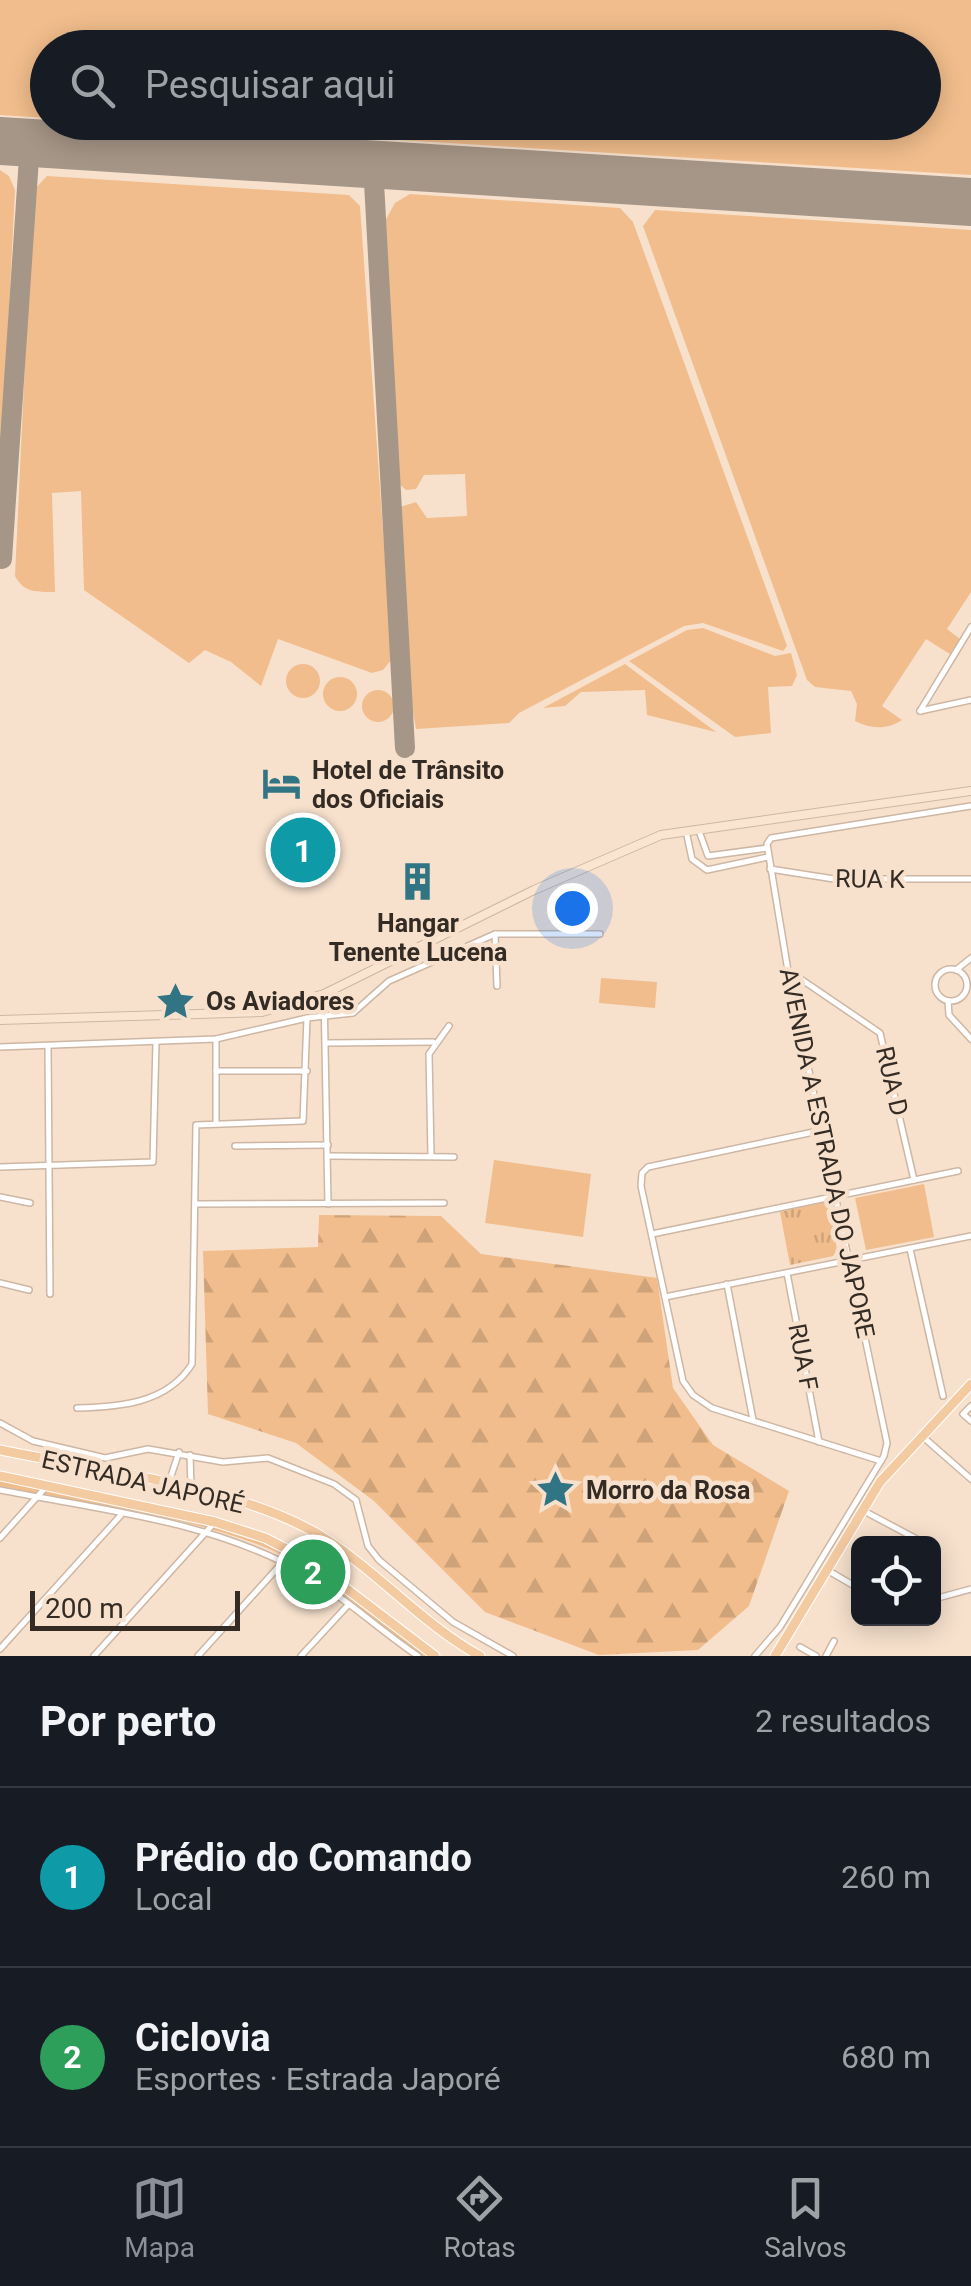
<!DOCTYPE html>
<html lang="pt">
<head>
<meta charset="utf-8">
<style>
  :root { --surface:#171b24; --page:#20242c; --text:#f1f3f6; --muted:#9ea1a6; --line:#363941; --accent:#8c9099 }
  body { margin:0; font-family:Roboto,sans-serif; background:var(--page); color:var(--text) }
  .controls { position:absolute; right:30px; bottom:30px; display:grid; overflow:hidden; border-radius:15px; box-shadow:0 5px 25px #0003 }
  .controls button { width:90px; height:90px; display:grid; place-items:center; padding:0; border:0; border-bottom:2px solid var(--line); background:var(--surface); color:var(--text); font:50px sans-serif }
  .scale { position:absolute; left:30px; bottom:25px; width:210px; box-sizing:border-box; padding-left:10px; border:5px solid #342c24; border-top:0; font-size:28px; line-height:35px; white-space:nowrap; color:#342c24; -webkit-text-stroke:8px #f7e1cd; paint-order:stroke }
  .you { position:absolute; left:572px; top:908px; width:35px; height:35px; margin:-25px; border:8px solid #fff; border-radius:50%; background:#1a73e8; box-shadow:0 0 0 15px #1a73e833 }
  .badge { display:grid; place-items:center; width:65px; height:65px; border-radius:50%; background:var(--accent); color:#fff; font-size:32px; font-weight:700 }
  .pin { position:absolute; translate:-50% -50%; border:5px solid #fff; box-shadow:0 2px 10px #0006 }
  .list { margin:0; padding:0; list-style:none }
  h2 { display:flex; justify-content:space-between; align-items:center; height:130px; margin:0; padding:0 40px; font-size:42px }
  h2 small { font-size:32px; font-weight:400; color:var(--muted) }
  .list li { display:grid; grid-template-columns:65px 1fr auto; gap:30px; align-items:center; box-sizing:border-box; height:180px; padding:0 40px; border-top:2px solid var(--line) }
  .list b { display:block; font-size:38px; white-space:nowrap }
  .list p { margin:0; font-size:32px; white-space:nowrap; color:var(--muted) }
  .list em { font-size:32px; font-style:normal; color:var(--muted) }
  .icon { flex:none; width:55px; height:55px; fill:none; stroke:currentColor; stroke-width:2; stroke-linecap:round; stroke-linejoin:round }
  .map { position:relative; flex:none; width:971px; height:1656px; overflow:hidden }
  .search { position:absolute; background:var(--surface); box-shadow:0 5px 25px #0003; left:30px; right:30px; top:30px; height:110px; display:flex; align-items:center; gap:25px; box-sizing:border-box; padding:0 35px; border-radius:55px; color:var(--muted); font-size:38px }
  .sheet { height:490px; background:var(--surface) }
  nav { display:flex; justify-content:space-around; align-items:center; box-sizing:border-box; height:140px; border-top:2px solid var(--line); background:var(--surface); font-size:28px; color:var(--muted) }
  nav a { display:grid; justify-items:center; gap:5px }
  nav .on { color:var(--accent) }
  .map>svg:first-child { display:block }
</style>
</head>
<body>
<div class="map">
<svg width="971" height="1656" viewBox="0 0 971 1656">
  <defs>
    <pattern id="forest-firs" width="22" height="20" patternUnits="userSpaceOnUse" patternTransform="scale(2.5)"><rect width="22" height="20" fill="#f1bd8c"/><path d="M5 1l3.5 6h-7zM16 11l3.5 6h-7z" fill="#cfa379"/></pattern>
    <pattern id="park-tufts" width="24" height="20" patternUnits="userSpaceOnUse" patternTransform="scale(2.5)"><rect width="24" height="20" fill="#f1bd8c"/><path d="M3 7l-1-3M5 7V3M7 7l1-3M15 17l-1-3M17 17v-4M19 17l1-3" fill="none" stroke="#cfa379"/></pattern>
  </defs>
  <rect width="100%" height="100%" fill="#f7e1cd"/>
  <!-- grass -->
  <g fill="#f1bd8c">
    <polygon points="0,0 971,0 971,175 122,123 924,122 924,48 48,48 47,118 0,115"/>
    <polygon points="0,170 9,176 15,190 0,489"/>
    <path d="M47,176L349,195L360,206L392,659L383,670L372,673L278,639L261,686L231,662L205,650L189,663L84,590L81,491L52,493L55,592C37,592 24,593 15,576L33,191Z"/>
    <polygon points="410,194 620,208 633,222 787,646 783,651 703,623 684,626 519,713 509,723 416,729 409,687 400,507 416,502 427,518 467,516 465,474 424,475 416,489 406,490 398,483 385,221 395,203"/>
    <path d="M655,210L971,230V592L947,629L960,639L950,654L926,639L882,706L902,720C887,730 871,729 855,721L857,704L851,691L815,687L807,680L643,226Z"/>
    <polygon points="703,628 775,656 791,653 797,675 792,686 768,687 771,733 735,737 629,661 687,630"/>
    <polygon points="625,664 716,732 647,715 645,690 581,692 565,706 543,708"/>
    <circle cx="303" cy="681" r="17"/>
    <circle cx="340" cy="694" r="17"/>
    <circle cx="378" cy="706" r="16"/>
    <polygon points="601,978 657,982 655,1008 599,1003"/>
    <polygon points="494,1160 591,1174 583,1237 485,1223"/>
    <polygon points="924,1184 934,1237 866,1250 855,1198"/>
    <path d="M0,1480L219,1525L281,1549L348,1590L429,1656H422C374,1623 331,1578 278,1553C200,1517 85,1504 0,1486Z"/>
  </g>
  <!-- forest -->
  <polygon fill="url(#forest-firs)" points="319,1215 441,1216 481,1254 657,1278 673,1388 713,1445 789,1491 749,1606 698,1650 599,1655 485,1612 374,1501 296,1443 208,1414 203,1251 318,1247"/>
  <!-- park -->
  <polygon fill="url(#park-tufts)" points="829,1200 837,1250 833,1256 790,1265 780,1212"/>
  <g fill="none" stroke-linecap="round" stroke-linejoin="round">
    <!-- taxiway -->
    <g stroke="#a69687" stroke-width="20">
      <polyline points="373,164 405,748"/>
      <polyline points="2,559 30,143"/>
    </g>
    <!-- runway -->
    <polyline stroke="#a69687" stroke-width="48" points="0,141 971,202"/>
    <defs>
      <g id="street">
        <polyline points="920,711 971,627"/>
        <polyline points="920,711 971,700"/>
        <polyline points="686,831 692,859 707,870 768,857"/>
        <polyline points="699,831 708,856 767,848"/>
        <polyline points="770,869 834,879 971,879"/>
        <polyline points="495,934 497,986"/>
        <circle cx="951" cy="985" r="16"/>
        <polyline points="956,970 971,958"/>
        <polyline points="789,971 880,1033 914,1180"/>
        <polyline points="324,994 328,1204"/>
        <polyline points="948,1001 949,1015 971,1039"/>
        <polyline points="327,1043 433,1042"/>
        <polyline points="0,1047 216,1039 307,1018 353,1013 389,981 495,934 600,934"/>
        <polyline points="48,1047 50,1294"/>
        <polyline points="216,1071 307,1071"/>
        <polyline points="216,1121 216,1039"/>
        <polyline points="823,1130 648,1167 642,1173 641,1186 683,1381 693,1395 712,1408 881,1461"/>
        <polyline points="235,1146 328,1145"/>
        <polyline points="329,1156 454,1157"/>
        <polyline points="431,1156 429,1054 449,1026"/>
        <polyline points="0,1167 153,1162 156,1042"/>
        <polyline points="0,1197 30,1203"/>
        <polyline points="195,1204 444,1203"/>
        <polyline points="652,1234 958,1171"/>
        <polyline points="910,1249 943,1396"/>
        <polyline points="787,1273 819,1442"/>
        <polyline points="0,1283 29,1290"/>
        <polyline points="727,1284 753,1420"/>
        <polyline points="665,1297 971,1236"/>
        <polyline points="971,1406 963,1414 971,1421"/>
        <path d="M77,1408C118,1407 167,1404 192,1364L196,1125L303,1121L307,1018"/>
        <polyline points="0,1423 33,1441 105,1458 148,1449 223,1462 268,1458 334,1484 356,1500 368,1546 379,1560 453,1622 513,1656"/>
        <polyline points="922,1436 971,1479"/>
        <polyline points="190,1455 191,1488"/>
        <polyline points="169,1482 179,1452"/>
        <path d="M0,1490C102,1510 213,1521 305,1574C345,1597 379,1630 418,1656"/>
        <polyline points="864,1511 926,1544"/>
        <polyline points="0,1538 45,1488"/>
        <polyline points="827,1570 858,1588"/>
        <polyline points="858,1591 858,1602"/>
        <polyline points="934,1599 971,1589"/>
        <polyline points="800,1647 816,1656"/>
        <polyline points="0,1649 121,1515"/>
        <polyline points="94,1656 215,1522"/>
        <polyline points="198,1656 291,1553"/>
        <polyline points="301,1656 349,1604"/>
        <polyline points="755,1656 780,1627 884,1456 887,1443 788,971 767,844 771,838 971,806"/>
        <polyline points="826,1656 834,1641"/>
      </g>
      <polyline id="secondary" points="0,1020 262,1012 324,994 534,890 661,835 971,791"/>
      <g id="primary">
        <path d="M0,1450C96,1470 232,1485 316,1533C375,1568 420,1623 480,1656"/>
        <polyline points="0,1476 215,1522 265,1538 310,1561 435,1656"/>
        <polyline points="775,1656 880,1482 971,1384"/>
      </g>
    </defs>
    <!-- street casing -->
    <use href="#street" stroke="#cdb7a4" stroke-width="8"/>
    <!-- secondary casing -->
    <use href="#secondary" stroke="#cdb7a4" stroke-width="10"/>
    <!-- primary casing -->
    <use href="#primary" stroke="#fff" stroke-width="11"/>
    <!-- street -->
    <use href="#street" stroke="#fff" stroke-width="5"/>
    <!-- secondary -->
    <use href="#secondary" stroke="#fae5d0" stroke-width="8"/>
    <!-- primary -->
    <use href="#primary" stroke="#f4caa1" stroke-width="9"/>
  </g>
  <!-- icons -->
  <defs>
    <symbol id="hotel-bare" viewBox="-9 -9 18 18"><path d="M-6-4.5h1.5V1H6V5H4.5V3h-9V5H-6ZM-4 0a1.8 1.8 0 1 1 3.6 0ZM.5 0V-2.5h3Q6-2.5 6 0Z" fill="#317585" stroke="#f7e1cd" stroke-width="2.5" paint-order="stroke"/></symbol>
    <symbol id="building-bare" viewBox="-9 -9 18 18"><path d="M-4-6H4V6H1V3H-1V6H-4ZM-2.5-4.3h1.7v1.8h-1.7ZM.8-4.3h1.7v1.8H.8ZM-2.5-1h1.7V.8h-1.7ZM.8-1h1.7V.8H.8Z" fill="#317585" stroke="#f7e1cd" stroke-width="2.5" paint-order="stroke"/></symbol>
    <symbol id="sight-bare" viewBox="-9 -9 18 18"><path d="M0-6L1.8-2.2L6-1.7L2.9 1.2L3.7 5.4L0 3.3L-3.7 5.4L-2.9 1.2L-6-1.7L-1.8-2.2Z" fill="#317585" stroke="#f7e1cd" stroke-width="2.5" paint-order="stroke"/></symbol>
  </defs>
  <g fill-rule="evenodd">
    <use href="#hotel-bare" x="254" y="756" width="55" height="55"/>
    <use href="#building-bare" x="390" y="854" width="55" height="55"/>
    <use href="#sight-bare" x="148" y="974" width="55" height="55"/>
    <use href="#sight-bare" x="528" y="1462" width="55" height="55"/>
  </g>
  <g text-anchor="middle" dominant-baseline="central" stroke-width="9" stroke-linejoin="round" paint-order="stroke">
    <!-- poi labels -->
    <g font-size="25" font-weight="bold" fill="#342c24" stroke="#f7e1cd" text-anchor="start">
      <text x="312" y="770">Hotel de Trânsito<tspan x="312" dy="29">dos Oficiais</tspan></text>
      <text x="418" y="923" text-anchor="middle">Hangar<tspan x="418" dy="29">Tenente Lucena</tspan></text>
      <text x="206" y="1001">Os Aviadores</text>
      <text x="586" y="1490">Morro da Rosa</text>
    </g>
    <!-- street labels -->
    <g font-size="25" fill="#342c24" stroke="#f7e1cd">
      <text transform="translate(870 879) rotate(1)">RUA K</text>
      <text transform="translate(892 1081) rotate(77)">RUA D</text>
      <text transform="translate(827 1153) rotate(78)">AVENIDA A ESTRADA DO JAPORE</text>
      <text transform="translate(803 1357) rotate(79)">RUA F</text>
      <text transform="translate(143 1482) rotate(13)">ESTRADA JAPORÉ</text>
    </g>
  </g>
</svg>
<div class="controls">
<button><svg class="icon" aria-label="locate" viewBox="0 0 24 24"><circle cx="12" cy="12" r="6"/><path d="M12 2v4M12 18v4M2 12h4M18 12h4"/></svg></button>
</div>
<div class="scale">200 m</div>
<div class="you"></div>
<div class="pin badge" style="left:303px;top:850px;background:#0f9aa8">1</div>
<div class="pin badge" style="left:313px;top:1572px;background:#2e9e5b">2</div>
<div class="search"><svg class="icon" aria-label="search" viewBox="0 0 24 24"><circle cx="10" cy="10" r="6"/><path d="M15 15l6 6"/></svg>Pesquisar aqui</div>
</div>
<section class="sheet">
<h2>Por perto<small>2 resultados</small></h2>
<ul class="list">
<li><span class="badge" style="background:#0f9aa8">1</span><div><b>Prédio do Comando</b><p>Local</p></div><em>260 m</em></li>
<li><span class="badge" style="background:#2e9e5b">2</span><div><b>Ciclovia</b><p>Esportes · Estrada Japoré</p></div><em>680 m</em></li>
</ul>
</section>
<nav>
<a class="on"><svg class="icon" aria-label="map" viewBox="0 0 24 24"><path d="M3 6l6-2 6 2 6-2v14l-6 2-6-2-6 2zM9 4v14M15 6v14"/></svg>Mapa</a>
<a><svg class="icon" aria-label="directions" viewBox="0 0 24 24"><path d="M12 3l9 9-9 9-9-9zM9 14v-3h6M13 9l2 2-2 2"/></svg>Rotas</a>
<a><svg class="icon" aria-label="saved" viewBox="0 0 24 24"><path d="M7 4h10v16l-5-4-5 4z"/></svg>Salvos</a>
</nav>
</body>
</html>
